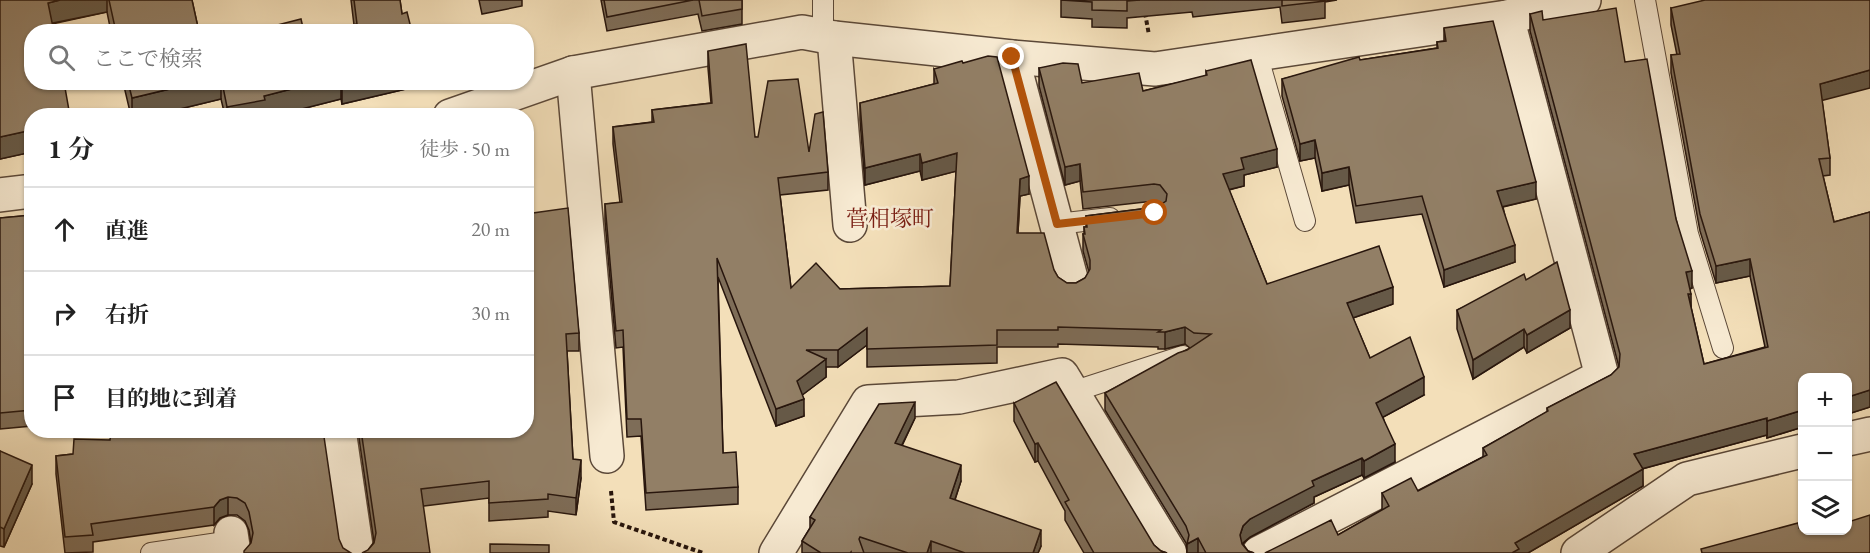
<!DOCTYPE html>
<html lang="ja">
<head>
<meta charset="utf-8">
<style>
  :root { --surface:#fff; --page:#f6f6f6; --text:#222; --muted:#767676; --line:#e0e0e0 }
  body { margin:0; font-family:"EB Garamond","Noto Serif JP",serif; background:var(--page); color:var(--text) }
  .controls { position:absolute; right:18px; bottom:18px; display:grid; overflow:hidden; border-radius:12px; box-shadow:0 2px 4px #0004 }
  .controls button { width:54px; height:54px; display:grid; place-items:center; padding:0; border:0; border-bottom:2px solid var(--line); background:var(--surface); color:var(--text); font:30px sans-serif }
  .stop { position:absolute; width:18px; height:18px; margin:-14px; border:4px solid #b45309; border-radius:50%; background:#fff }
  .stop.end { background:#b45309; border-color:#fff; box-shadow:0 2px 6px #0008 }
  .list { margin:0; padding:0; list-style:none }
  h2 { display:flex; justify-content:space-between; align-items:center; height:78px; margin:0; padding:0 24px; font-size:26px }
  h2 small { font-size:20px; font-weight:400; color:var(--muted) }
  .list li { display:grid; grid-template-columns:39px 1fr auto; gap:18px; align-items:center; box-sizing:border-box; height:84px; padding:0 24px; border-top:2px solid var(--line) }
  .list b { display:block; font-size:22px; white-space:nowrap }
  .list em { font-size:20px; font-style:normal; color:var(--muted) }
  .icon { flex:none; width:33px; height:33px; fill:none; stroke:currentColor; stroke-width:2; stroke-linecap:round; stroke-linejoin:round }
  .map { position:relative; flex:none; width:1870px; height:553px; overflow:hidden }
  .search { position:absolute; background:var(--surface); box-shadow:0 2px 4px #0004; left:24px; top:24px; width:510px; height:66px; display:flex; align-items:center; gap:15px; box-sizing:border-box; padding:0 21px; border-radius:24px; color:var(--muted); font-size:22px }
  .panel { position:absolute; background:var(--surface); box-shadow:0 2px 4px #0004; left:24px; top:108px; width:510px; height:330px; border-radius:24px }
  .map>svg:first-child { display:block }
</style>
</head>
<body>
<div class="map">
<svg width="1870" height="553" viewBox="0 0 1870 553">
  <rect width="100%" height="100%" fill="#f3dfb9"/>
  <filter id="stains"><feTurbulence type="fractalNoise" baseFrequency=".00333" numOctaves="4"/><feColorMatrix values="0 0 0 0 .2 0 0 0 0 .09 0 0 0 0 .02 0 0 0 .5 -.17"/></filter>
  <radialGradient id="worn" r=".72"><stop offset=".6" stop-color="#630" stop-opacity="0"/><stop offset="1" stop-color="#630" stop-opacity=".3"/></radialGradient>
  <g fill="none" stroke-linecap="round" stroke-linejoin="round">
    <defs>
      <g id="service">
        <polyline points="1645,0 1688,234 1723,348"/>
        <polyline points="823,36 823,0"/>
        <polyline points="1257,54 1305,221"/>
        <polyline points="1057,224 1110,218"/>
        <polyline points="1072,392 1183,356"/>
        <polyline points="151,553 232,541"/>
      </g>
      <g id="minor">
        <polyline points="834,38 850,225"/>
        <polyline points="1012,57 1072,282"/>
        <polyline points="573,73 607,456"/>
        <polyline points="450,116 573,73 802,32 834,38 1012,57 1155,69 1507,17 1584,0"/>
        <polyline points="0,195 32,191"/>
        <polyline points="339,430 357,553"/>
        <polyline points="1848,439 1870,434"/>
        <polyline points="231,533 234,553"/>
        <polyline points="776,553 868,402 959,397 1062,375 1170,553"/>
        <polyline points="1259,553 1602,376 1507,17"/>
        <polyline points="1578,553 1687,479 1802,451"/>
      </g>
    </defs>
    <!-- service casing -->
    <use href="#service" stroke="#5b4838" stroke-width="22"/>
    <!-- minor casing -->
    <use href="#minor" stroke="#5b4838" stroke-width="36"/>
    <!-- path -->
    <g stroke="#28160d" stroke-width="4" stroke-dasharray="4.5 3" stroke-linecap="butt">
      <polyline points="1145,13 1149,35"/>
      <polyline points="611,491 614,522 703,553"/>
    </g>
    <!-- service -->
    <use href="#service" stroke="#f7ead2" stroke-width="20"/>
    <!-- minor -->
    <use href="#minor" stroke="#f7ead2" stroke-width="33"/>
  </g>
  <!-- wall -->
  <g fill="#7e6d58" stroke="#28160d" stroke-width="1.5">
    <polygon points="0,0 192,0 199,32 111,32 107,12 52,24 32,116 32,152 0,159"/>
    <polygon points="351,0 400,0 402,14 354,25"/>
    <polygon points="479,0 522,0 522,6 482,14"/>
    <polygon points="601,0 742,0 742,24 702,31 698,14 607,31"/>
    <polygon points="1061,0 1337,0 1325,2 1325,18 1282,23 1280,7 1193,17 1192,12 1127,18 1127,28 1092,27 1092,19 1061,17"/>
    <polygon points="1671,8 1822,101 1830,158 1830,175 1823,176 1834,222 1870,212 1870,407 1848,414 1848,378 1803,378 1803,427 1767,438 1767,435 1642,469 1643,486 1528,553 1265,553 1338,535 1382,510 1382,493 1418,491 1483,457 1483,448 1547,412 1547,408 1611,375 1619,367 1530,31 1530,14 1625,62 1676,219 1692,288 1690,289 1691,307 1704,364 1765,347 1750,276 1716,283 1700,231 1671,73 1671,55 1677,55 1671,25"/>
    <polygon points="1444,28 1536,199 1503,207 1515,262 1444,287 1422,214 1356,223 1349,185 1322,191 1315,158 1300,161 1282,96 1282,79 1360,60 1437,48 1437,42 1444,41"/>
    <polygon points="708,51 755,137 809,152 828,172 828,190 780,195 791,288 840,289 950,286 956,171 922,180 920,171 865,185 860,120 860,103 934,84 934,69 1029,194 1020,196 1018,233 1054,270 1058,277 1067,283 1076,283 1085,278 1089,272 1083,251 1083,234 1084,234 1084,227 1086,227 1086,216 1157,207 1162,204 1160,202 1154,201 1083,209 1080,181 1065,185 1039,86 1039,68 1082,83 1143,91 1206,76 1206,71 1277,167 1244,175 1244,186 1229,190 1267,284 1393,304 1353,318 1370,358 1424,395 1383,417 1395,462 1364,478 1362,475 1314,497 1314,503 1250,537 1243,544 1248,551 1254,553 1187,553 1186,543 1105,410 1105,393 1190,348 1185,344 1165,349 1158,349 1158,347 1058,344 1058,347 997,347 997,363 867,367 867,345 838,367 826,367 826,377 802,395 804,416 776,426 718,277 723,453 738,487 738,504 646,510 641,436 627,437 623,347 616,348 605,221 605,204 620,203 613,144 613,127 652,122 652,110 711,103 708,68"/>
    <polygon points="123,82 419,82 419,86 342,104 341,99 274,116 225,116 221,99 151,116 131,116"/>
    <polygon points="526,214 579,333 579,351 567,351 573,459 581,478 576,515 548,511 548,517 489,521 489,498 424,506 368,550 374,542 359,438 359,430 526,430"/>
    <polygon points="32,215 32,426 0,429 0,218"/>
    <polygon points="1526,280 1570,328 1527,353 1524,347 1473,379 1457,329 1457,310"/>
    <polygon points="1014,403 1154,545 1161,551 1167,553 1084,553 1065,520 1065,511 1038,461 1035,462 1014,421"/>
    <polygon points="915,418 902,446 961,481 955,500 1041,546 1038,553 802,553 802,541 810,528 810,517"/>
    <polygon points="323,430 251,543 249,530 245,521 237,515 228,515 220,518 214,525 93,542 93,552 65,553 56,474 56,456 73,454 110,440 145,434"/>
    <polygon points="0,451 32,484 4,547 0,546"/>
  </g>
  <!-- shaded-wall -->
  <g fill="#665947" stroke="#28160d" stroke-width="1.5">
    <polygon points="60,0 107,0 107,12 48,24 48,3"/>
    <polygon points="1870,70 1870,88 1820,101 1820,84"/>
    <polygon points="199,82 221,82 221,99 151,116 132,116 132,98"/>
    <polygon points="319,82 341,82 341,99 274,116 227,116 227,107 264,96"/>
    <polygon points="342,82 419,82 419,86 342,104"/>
    <polygon points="32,130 32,152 0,159 0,137"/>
    <polygon points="1315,140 1315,158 1300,161 1300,144"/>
    <polygon points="1277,149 1277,167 1244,175 1244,186 1223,191 1223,174 1241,158"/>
    <polygon points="957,153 957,171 922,180 922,163"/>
    <polygon points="920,154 920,171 865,185 865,168"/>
    <polygon points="1080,164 1080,181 1065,185 1065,167"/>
    <polygon points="1349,167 1349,185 1322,191 1322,173"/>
    <polygon points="1029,176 1029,194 1020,196 1017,250 1020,179"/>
    <polygon points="1536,182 1536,199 1497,208 1497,191"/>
    <polygon points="1515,245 1515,262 1444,287 1444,270"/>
    <polygon points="1750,259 1750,276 1716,283 1716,266"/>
    <polygon points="1692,271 1692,288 1686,290 1686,272"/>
    <polygon points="1393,287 1393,304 1347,320 1347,303"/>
    <polygon points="1688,294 1691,294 1691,311"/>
    <polygon points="1570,310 1570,328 1527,353 1527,335"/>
    <polygon points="1185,327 1185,344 1165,349 1165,332"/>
    <polygon points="867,328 867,345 838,367 838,350"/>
    <polygon points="1524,329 1524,347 1473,379 1473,360"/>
    <polygon points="826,359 826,377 797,399 797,381"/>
    <polygon points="1424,377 1424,395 1376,421 1376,403"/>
    <polygon points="1870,390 1870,407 1848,414 1848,397"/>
    <polygon points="804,399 804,416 776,426 776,409"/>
    <polygon points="915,402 915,418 895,459 895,443"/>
    <polygon points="1803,410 1803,427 1767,438 1767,421"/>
    <polygon points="1767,418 1767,435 1634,471 1634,454"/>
    <polygon points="1038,443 1038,461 1035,462 1035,444"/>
    <polygon points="1395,444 1395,462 1364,478 1364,461"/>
    <polygon points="1362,458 1362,475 1314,497 1314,503 1250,537 1243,543 1240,553 1240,535 1243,526 1250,519 1312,481"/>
    <polygon points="581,460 581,478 576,515 576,498"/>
    <polygon points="32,465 32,484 4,547 4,529"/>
    <polygon points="961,465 961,481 950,514 950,498"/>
    <polygon points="1643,469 1643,486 1528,553 1512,553 1515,543"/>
    <polygon points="228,497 228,515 220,518 214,525 214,507 220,500"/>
    <polygon points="1041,530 1041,546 1038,553 1033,553"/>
    <polygon points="1198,538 1198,553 1187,553 1187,544"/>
    <polygon points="931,541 931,553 927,553"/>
  </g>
  <!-- building -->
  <g fill="#927f66" stroke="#28160d" stroke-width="1.5">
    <polygon points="0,0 60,0 48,3 54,32 32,32 32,82 64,82 70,116 32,116 32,130 0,137"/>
    <polygon points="109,0 192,0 199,32 116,32"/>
    <polygon points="354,0 400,0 402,14 407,12 412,32 326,32 357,24"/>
    <polygon points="604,0 693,0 607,17"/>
    <polygon points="699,0 742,0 742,9 702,16"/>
    <polygon points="1061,0 1140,0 1127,1 1127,11 1092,10 1092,2"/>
    <polygon points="1282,0 1325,0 1325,1 1282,6"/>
    <polygon points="1705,0 1870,0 1870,70 1820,84 1830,158 1819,159 1834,222 1870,212 1870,390 1848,397 1848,378 1803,378 1803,410 1767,421 1767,418 1634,454 1643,469 1515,543 1519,549 1512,553 1265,553 1331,520 1338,535 1389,506 1382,493 1411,478 1418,491 1487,455 1483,448 1548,411 1547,408 1611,375 1619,367 1620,354 1530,14 1542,11 1543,20 1616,8 1625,62 1647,59 1676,219 1692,271 1686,272 1691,294 1688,294 1704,364 1768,347 1750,259 1716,266 1700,214 1671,55 1680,54 1671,8"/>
    <polygon points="301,19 304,32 250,32"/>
    <polygon points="1493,21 1536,182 1497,191 1515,245 1444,270 1422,196 1356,206 1349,167 1322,173 1315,140 1300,144 1282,79 1359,57 1360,60 1438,48 1437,42 1446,41 1444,28"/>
    <polygon points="248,26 249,32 225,32"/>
    <polygon points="746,44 755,137 758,137 768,81 798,79 809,152 815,114 823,112 828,172 778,178 791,288 816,263 840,289 950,286 957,153 922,163 920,154 865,168 860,103 938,83 934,69 962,61 963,63 988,56 997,57 1029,176 1020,179 1017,233 1044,233 1054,270 1058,277 1067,283 1076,283 1085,278 1090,269 1090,260 1083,234 1085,234 1084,227 1087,227 1086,216 1157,207 1166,201 1167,194 1160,185 1154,184 1083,192 1080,164 1065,167 1039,68 1063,63 1078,64 1082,83 1139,73 1143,91 1207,75 1206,71 1251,60 1277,149 1241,158 1244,169 1223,174 1267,284 1379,246 1393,287 1347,303 1370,358 1410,337 1424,377 1376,403 1395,444 1364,461 1362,458 1312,481 1314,486 1250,519 1243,526 1240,535 1242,544 1248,551 1254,553 1206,553 1198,538 1187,544 1189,535 1186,526 1105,393 1178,353 1187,350 1211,334 1194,333 1185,327 1165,332 1158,332 1161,330 1058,327 1058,330 997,330 997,345 867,349 867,328 838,350 806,350 826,359 797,381 804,399 776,409 717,258 723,453 736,452 738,487 646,493 641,419 627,419 623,330 616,331 605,204 622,202 613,127 654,122 652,110 712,103 708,51"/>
    <polygon points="128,82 199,82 132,98"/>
    <polygon points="222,82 319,82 264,96 265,100 227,107"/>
    <polygon points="568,208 579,333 566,334 573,459 581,460 576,498 548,494 548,499 489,503 489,481 421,489 430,553 362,553 368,550 374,543 376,533 361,430 526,430 526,214"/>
    <polygon points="32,215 32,410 0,413 0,218"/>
    <polygon points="1557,262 1570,310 1527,335 1524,329 1473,360 1457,310 1524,274 1526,280"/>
    <polygon points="1056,382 1154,545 1161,551 1167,553 1094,553 1065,502 1069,500 1038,443 1035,444 1014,403"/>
    <polygon points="915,402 895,443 961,465 950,498 1041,530 1033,553 965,553 931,541 927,553 908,553 860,537 859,539 864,553 851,553 851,552 850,553 821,553 802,541 815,520 810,517 879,404"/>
    <polygon points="169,430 323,430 339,539 343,548 351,553 244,553 244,551 251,543 253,533 249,512 245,503 237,498 228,497 220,500 214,507 91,524 93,535 65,537 56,456 73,454 74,439 110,440 111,432 145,434"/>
    <polygon points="0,451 32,465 4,529 0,527"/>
    <polygon points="1870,515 1870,553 1702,553 1701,549 1798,523 1799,528 1803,527 1803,531 1848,531 1848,522"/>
    <polygon points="490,544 549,545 549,553 490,553"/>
  </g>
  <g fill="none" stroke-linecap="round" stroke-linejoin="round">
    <!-- route -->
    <polyline stroke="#b45309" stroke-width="8" points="1012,57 1057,224 1155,213"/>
  </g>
  <g text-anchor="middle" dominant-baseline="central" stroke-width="5" stroke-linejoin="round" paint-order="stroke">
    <!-- neighbourhood labels -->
    <g font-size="22" fill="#7a1f14" stroke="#f7ead2">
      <text x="890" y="218">菅相塚町</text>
    </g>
  </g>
  <rect width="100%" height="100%" filter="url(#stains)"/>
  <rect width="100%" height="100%" fill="url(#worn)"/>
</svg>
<div class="controls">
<button>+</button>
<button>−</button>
<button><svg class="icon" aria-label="layers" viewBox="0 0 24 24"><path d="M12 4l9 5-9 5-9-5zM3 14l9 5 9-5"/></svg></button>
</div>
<div class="stop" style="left:1155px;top:213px"></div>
<div class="stop end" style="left:1012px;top:57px"></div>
<div class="search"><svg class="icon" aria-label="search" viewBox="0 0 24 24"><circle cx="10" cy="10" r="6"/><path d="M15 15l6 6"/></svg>ここで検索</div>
<section class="panel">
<h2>1 分<small>徒歩 · 50 m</small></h2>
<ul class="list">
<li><svg class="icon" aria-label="ahead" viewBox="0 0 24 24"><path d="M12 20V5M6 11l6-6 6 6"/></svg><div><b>直進</b></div><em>20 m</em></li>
<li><svg class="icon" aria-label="right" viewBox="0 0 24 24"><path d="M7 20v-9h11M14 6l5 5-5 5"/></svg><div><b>右折</b></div><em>30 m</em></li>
<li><svg class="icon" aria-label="arrive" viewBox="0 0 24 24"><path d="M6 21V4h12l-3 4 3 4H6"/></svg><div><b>目的地に到着</b></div></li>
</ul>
</section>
</div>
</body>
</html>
